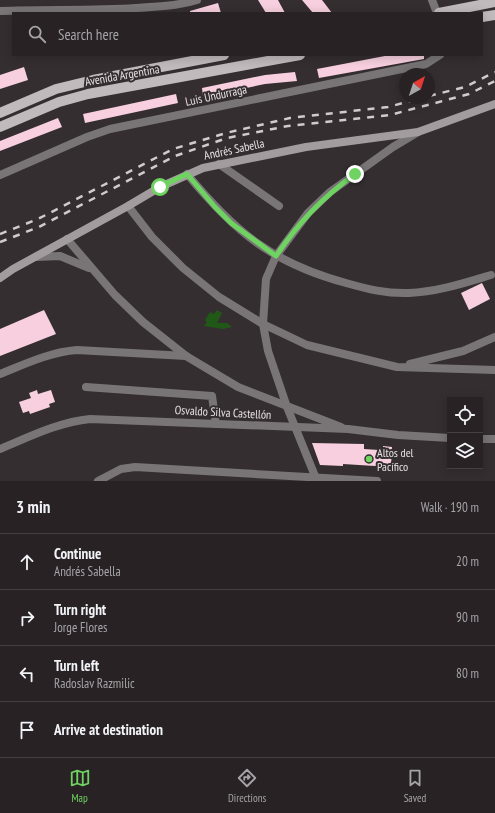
<!DOCTYPE html>
<html lang="en">
<head>
<meta charset="utf-8">
<style>
  :root { --surface:#282225; --page:#342f32; --text:#f1f3f6; --muted:#a5a4a7; --line:#443f42; --accent:#6ed360 }
  body { margin:0; font-family:"PT Sans Narrow",sans-serif; background:var(--page); color:var(--text) }
  .controls { position:absolute; right:12px; bottom:12px; display:grid; overflow:hidden; border-radius:0px; box-shadow:0 2px 10px #0003 }
  .controls button { width:36px; height:36px; display:grid; place-items:center; padding:0; border:0; border-bottom:1px solid var(--line); background:var(--surface); color:var(--text); font:20px sans-serif }
  .compass { position:absolute; left:399px; top:68px; width:36px; height:36px; border-radius:50%; background:var(--surface); box-shadow:0 2px 10px #0003; rotate:39deg }
  .stop { position:absolute; width:12px; height:12px; margin:-9px; border:3px solid #6ed360; border-radius:50%; background:#fff }
  .stop.end { background:#6ed360; border-color:#fff; box-shadow:0 1px 4px #0008 }
  .list { margin:0; padding:0; list-style:none }
  h2 { display:flex; justify-content:space-between; align-items:center; height:52px; margin:0; padding:0 16px; font-size:17px }
  h2 small { font-size:13px; font-weight:400; color:var(--muted) }
  .list li { display:grid; grid-template-columns:26px 1fr auto; gap:12px; align-items:center; box-sizing:border-box; height:56px; padding:0 16px; border-top:1px solid var(--line) }
  .list b { display:block; font-size:15px; white-space:nowrap }
  .list p { margin:0; font-size:13px; white-space:nowrap; color:var(--muted) }
  .list em { font-size:13px; font-style:normal; color:var(--muted) }
  .icon { flex:none; width:22px; height:22px; fill:none; stroke:currentColor; stroke-width:2; stroke-linecap:round; stroke-linejoin:round }
  .map { position:relative; flex:none; width:495px; height:481px; overflow:hidden }
  .search { position:absolute; background:var(--surface); box-shadow:0 2px 10px #0003; left:12px; right:12px; top:12px; height:44px; display:flex; align-items:center; gap:10px; box-sizing:border-box; padding:0 14px; border-radius:0px; color:var(--muted); font-size:15px }
  .sheet { height:276px; background:var(--surface) }
  nav { display:flex; justify-content:space-around; align-items:center; box-sizing:border-box; height:56px; border-top:1px solid var(--line); background:var(--surface); font-size:11px; color:var(--muted) }
  nav a { display:grid; justify-items:center; gap:2px }
  nav .on { color:var(--accent) }
  .map>svg:first-child { display:block }
</style>
</head>
<body>
<div class="map">
<svg width="495" height="481" viewBox="0 0 495 481">
  <rect width="100%" height="100%" fill="#352e31"/>
  <!-- green -->
  <polygon fill="#205818" points="217,310 222,313 217,323 227,323 232,327 223,329 204,326 207,322 205,320 210,312 214,314"/>
  <!-- building -->
  <g fill="#f7cfde">
    <polygon points="258,0 278,0 285,13 266,13"/>
    <polygon points="302,0 322,0 332,13 313,13"/>
    <polygon points="218,3 221,13 190,13 190,11"/>
    <polygon points="390,55 424,55 424,59 319,78 317,69"/>
    <polygon points="24,67 28,80 0,89 0,75"/>
    <polygon points="295,72 297,81 265,84 203,97 202,88 265,75"/>
    <polygon points="176,94 178,103 85,123 83,114"/>
    <polygon points="58,118 62,127 0,151 0,141"/>
    <polygon points="482,283 490,299 469,310 461,293"/>
    <polygon points="44,310 56,334 0,356 0,329"/>
    <polygon points="37,390 38,394 51,390 55,402 49,404 50,407 30,414 29,411 23,413 19,402 31,398 29,393"/>
    <polygon points="312,443 364,444 364,449 379,450 379,448 383,448 383,446 392,447 391,467 343,464 343,466 320,465"/>
  </g>
  <g fill="none" stroke-linecap="round" stroke-linejoin="round">
    <!-- street -->
    <g stroke="#797577" stroke-width="8">
      <polyline points="432,0 437,13"/>
      <path d="M0,11C45,9 90,11 136,8C156,7 177,6 197,0"/>
      <polyline points="219,164 279,206"/>
      <path d="M187,174C235,232 272,263 346,283C367,289 387,294 409,293C437,292 464,283 491,275"/>
      <polyline points="0,175 87,137 110,129 426,64 440,55"/>
      <polyline points="128,206 152,237 183,268 219,297 263,324 307,345 397,367 495,370"/>
      <polyline points="67,239 115,295 143,322 186,356 238,387 341,427"/>
      <polyline points="36,257 60,256 89,268"/>
      <polyline points="410,364 463,351 495,337"/>
      <path d="M0,374C25,364 50,352 77,350L186,356"/>
      <polyline points="86,387 212,396 216,424"/>
      <polyline points="480,439 495,439"/>
      <path d="M0,449C29,437 59,422 90,419L348,429L398,435L450,438"/>
      <polyline points="98,481 121,469 135,467 377,481"/>
      <polyline points="317,481 287,407 268,351 263,324 266,279 276,256 308,213 330,192 393,147 418,132"/>
    </g>
    <!-- secondary -->
    <polyline stroke="#a29c9e" stroke-width="8" points="0,278 13,269 128,206 160,187 203,168 306,147 418,132 495,104"/>
    <!-- primary -->
    <g stroke="#c1babd" stroke-width="10">
      <polyline points="439,13 495,2"/>
      <polyline points="482,17 495,15"/>
      <polyline points="0,113 56,89 93,80 224,55"/>
      <polyline points="0,127 59,102 88,94 300,55"/>
    </g>
    <!-- rail -->
    <g stroke="#d0cbcd" stroke-width="2.5" stroke-dasharray="7 7" stroke-linecap="butt">
      <polyline points="429,96 465,87 495,72"/>
      <polyline points="0,234 38,219 173,149 226,133 290,118 388,107 422,98"/>
      <polyline points="0,242 39,227 175,156 227,138 288,126 390,115 469,94 495,81"/>
    </g>
  </g>
  <g fill="none" stroke-linecap="round" stroke-linejoin="round">
    <!-- route -->
    <path stroke="#6ed360" stroke-width="5" d="M160,187L187,174L215,207L231,223L276,256C299,222 322,198 355,174"/>
  </g>
  <!-- markers -->
  <circle fill="#6ed360" stroke="#352e31" stroke-width="1.5" cx="369" cy="459" r="4"/>
  <g text-anchor="middle" dominant-baseline="central" stroke-width="4" stroke-linejoin="round" paint-order="stroke">
    <!-- street labels -->
    <g font-size="12" fill="#e6e1e3" stroke="#352e31">
      <text transform="translate(122 75) rotate(-10)">Avenida Argentina</text>
      <text transform="translate(216 95) rotate(-12)">Luis Undurraga</text>
      <text transform="translate(234 149) rotate(-12)">Andrés Sabella</text>
      <text transform="translate(223 412) rotate(3)">Osvaldo Silva Castellón</text>
    </g>
    <!-- poi labels -->
    <g font-size="12" fill="#e6e1e3" stroke="#352e31" text-anchor="start">
      <text x="377" y="452">Altos del<tspan x="377" dy="14">Pacífico</tspan></text>
    </g>
  </g>
</svg>
<div class="controls">
<button><svg class="icon" aria-label="locate" viewBox="0 0 24 24"><circle cx="12" cy="12" r="6"/><path d="M12 2v4M12 18v4M2 12h4M18 12h4"/></svg></button>
<button><svg class="icon" aria-label="layers" viewBox="0 0 24 24"><path d="M12 4l9 5-9 5-9-5zM3 14l9 5 9-5"/></svg></button>
</div>
<svg class="compass" viewBox="-18 -18 36 36"><path d="M0-13l5 13h-10z" fill="#e53935"/><path d="M0 13l5-13h-10z" fill="#a5a4a7"/></svg>
<div class="stop" style="left:160px;top:187px"></div>
<div class="stop end" style="left:355px;top:174px"></div>
<div class="search"><svg class="icon" aria-label="search" viewBox="0 0 24 24"><circle cx="10" cy="10" r="6"/><path d="M15 15l6 6"/></svg>Search here</div>
</div>
<section class="sheet">
<h2>3 min<small>Walk · 190 m</small></h2>
<ul class="list">
<li><svg class="icon" aria-label="ahead" viewBox="0 0 24 24"><path d="M12 20V5M6 11l6-6 6 6"/></svg><div><b>Continue</b><p>Andrés Sabella</p></div><em>20 m</em></li>
<li><svg class="icon" aria-label="right" viewBox="0 0 24 24"><path d="M7 20v-9h11M14 6l5 5-5 5"/></svg><div><b>Turn right</b><p>Jorge Flores</p></div><em>90 m</em></li>
<li><svg class="icon" aria-label="left" viewBox="0 0 24 24"><path d="M17 20v-9H6M10 6l-5 5 5 5"/></svg><div><b>Turn left</b><p>Radoslav Razmilic</p></div><em>80 m</em></li>
<li><svg class="icon" aria-label="arrive" viewBox="0 0 24 24"><path d="M6 21V4h12l-3 4 3 4H6"/></svg><div><b>Arrive at destination</b></div></li>
</ul>
</section>
<nav>
<a class="on"><svg class="icon" aria-label="map" viewBox="0 0 24 24"><path d="M3 6l6-2 6 2 6-2v14l-6 2-6-2-6 2zM9 4v14M15 6v14"/></svg>Map</a>
<a><svg class="icon" aria-label="directions" viewBox="0 0 24 24"><path d="M12 3l9 9-9 9-9-9zM9 14v-3h6M13 9l2 2-2 2"/></svg>Directions</a>
<a><svg class="icon" aria-label="saved" viewBox="0 0 24 24"><path d="M7 4h10v16l-5-4-5 4z"/></svg>Saved</a>
</nav>
</body>
</html>
